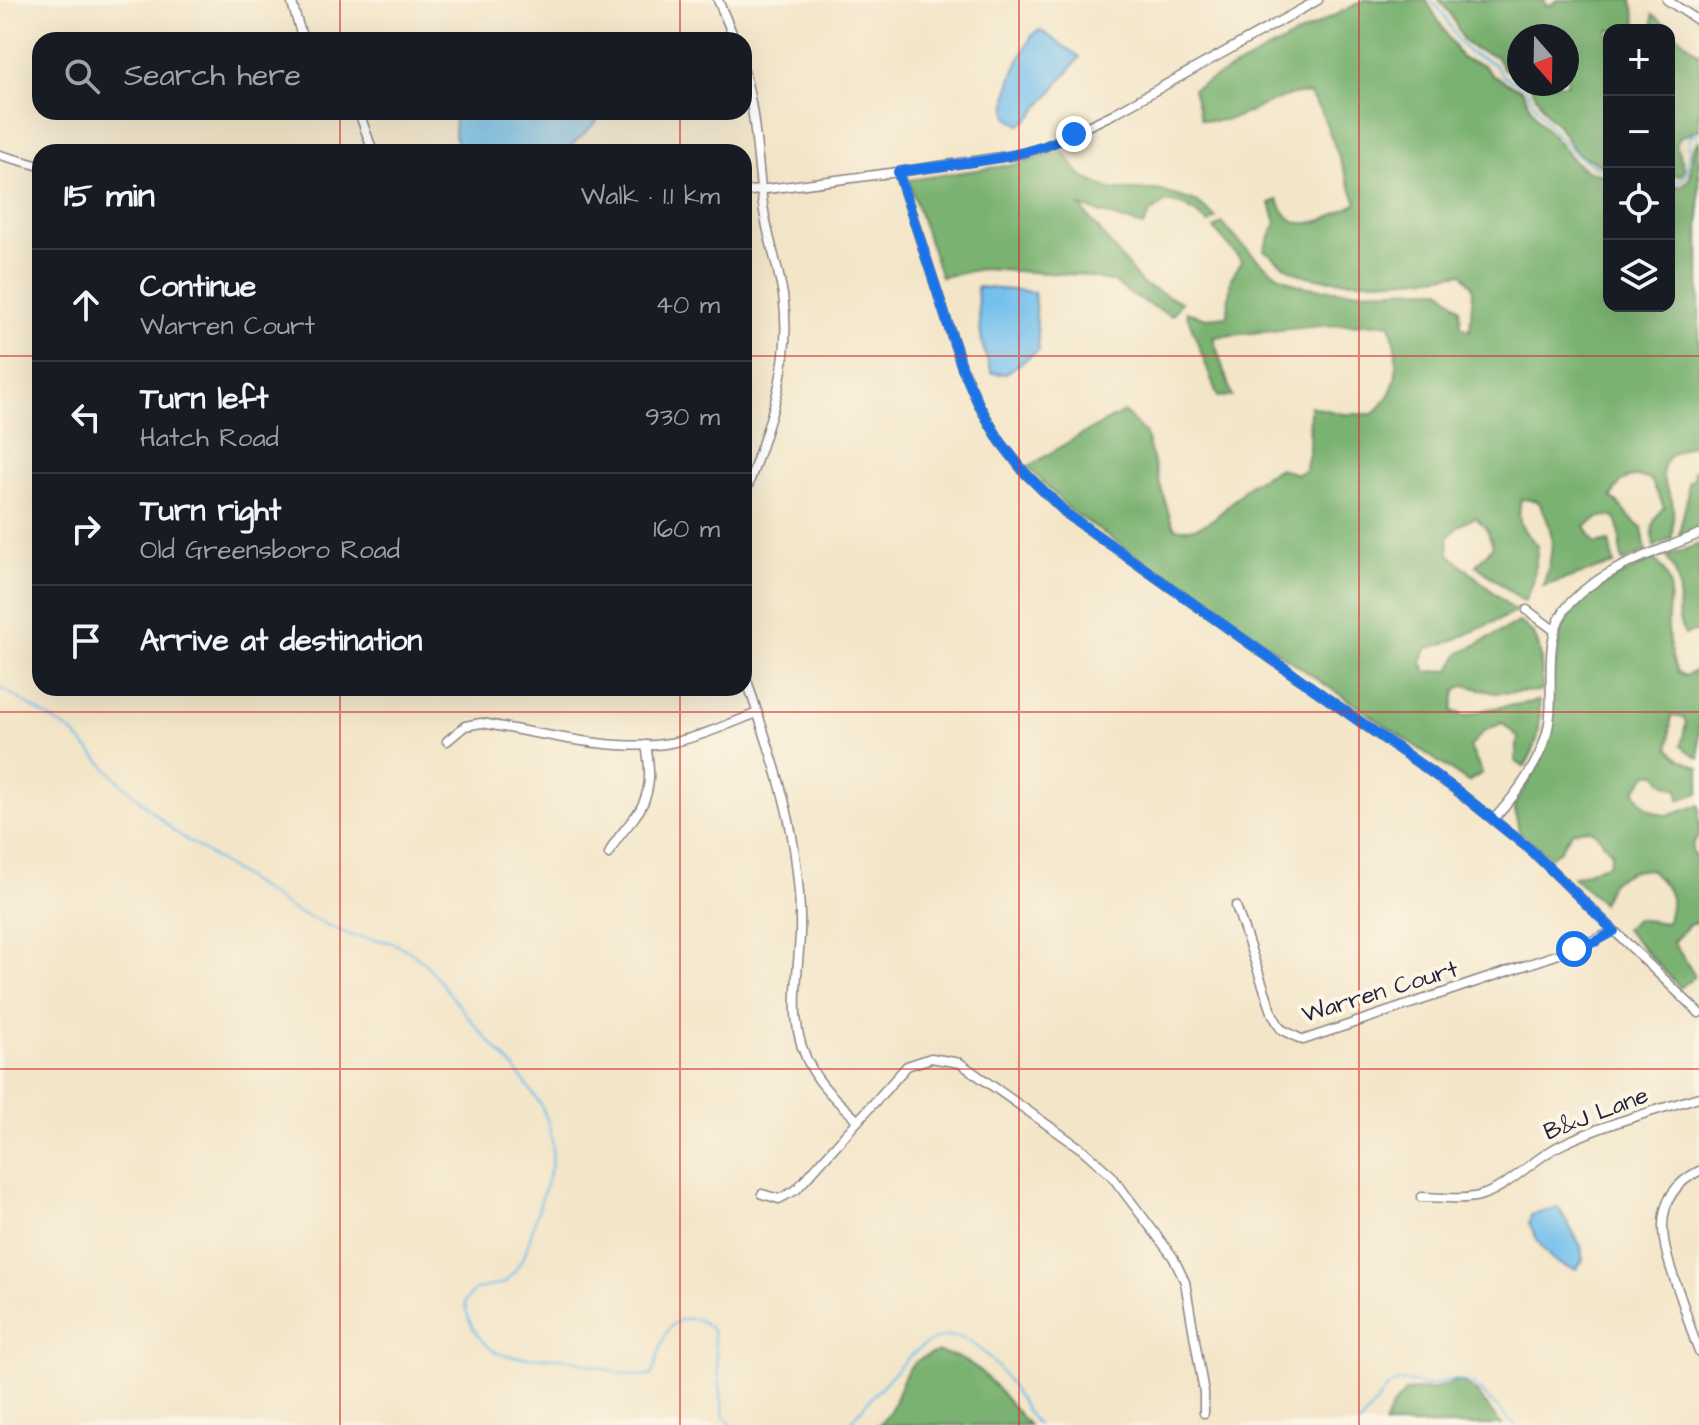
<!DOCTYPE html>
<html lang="en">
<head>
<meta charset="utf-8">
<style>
  :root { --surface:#171b24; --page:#242831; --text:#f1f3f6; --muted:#9ea1a6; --line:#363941 }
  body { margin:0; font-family:"Architects Daughter",sans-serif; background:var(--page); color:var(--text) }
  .controls { position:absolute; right:24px; top:24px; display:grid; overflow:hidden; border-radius:16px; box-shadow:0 8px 32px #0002 }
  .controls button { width:72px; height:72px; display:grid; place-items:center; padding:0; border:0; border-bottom:2px solid var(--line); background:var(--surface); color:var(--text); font:40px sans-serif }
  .compass { position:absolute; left:1507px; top:24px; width:72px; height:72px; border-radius:50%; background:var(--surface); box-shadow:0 8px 32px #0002; rotate:160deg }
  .stop { position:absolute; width:24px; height:24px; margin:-18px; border:6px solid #1a73e8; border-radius:50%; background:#fff }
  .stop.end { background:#1a73e8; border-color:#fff; box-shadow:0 2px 8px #0008 }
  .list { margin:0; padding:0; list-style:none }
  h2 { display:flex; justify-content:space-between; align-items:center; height:104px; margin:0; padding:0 32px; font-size:34px }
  h2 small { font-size:26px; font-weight:400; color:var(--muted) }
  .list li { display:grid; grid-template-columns:52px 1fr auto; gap:24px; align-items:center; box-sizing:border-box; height:112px; padding:0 32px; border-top:2px solid var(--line) }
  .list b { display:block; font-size:30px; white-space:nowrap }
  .list p { margin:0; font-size:26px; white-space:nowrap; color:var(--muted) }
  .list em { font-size:26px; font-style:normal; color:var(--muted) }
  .icon { flex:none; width:44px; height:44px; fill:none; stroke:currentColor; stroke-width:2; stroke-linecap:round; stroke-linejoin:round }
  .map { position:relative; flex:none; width:1699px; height:1425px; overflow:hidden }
  .search { position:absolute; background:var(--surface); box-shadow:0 8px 32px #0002; left:32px; top:32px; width:720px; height:88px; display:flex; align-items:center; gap:20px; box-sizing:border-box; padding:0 28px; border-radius:24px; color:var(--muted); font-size:30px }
  .panel { position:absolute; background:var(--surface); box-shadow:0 8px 32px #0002; left:32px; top:144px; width:720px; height:552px; border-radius:24px }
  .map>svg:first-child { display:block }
</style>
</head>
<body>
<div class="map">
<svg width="1699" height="1425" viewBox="0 0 1699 1425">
  <rect width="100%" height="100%" fill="#fcf5e5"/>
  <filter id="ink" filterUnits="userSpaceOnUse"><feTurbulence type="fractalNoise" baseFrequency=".0125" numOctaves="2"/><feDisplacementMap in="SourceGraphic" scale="16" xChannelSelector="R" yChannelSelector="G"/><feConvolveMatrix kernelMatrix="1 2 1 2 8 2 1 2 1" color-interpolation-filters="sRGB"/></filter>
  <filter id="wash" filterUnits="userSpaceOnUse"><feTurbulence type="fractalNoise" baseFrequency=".006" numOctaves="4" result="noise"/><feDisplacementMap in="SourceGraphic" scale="32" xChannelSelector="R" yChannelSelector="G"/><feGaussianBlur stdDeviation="1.8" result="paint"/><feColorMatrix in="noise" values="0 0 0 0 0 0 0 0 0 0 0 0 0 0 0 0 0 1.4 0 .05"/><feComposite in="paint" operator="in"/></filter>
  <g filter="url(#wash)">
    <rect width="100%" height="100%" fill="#f3e5c8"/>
    <!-- forest -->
    <g fill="#7ab271" stroke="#4e6a56" stroke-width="2">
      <path d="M1364,0H1426L1461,58L1483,65L1493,76L1522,90L1538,120L1574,161L1585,170L1609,177V306H1669V187L1683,185L1690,178L1692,150L1699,140V449L1696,443C1677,450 1657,457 1664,482C1666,488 1670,493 1672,500C1675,512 1672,525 1672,538L1654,547C1651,530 1651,520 1664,507L1651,480C1631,473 1619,478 1612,498C1625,507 1628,520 1642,528L1646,552L1623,562C1617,544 1624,532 1614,516L1601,517L1585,526L1595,544L1609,541L1614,564L1543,586C1554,552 1557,532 1538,501L1521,499C1516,523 1521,530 1538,545L1533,583L1524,602L1476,565L1493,546L1487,529L1475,517L1460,525L1448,537L1449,554L1516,612L1452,641L1426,649L1421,661L1427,672L1450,670L1459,654L1519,622C1545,635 1541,665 1542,691L1495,693L1464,685L1456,691L1452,711L1466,716L1488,709L1539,701C1541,727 1539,745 1524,767L1515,761L1518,737L1502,723L1484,731L1470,747L1482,773L1468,782L1071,511L1028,467L1075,438L1124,412L1145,433L1170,518L1175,528C1207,535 1226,507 1247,487C1256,479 1269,474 1280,468L1296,474L1305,471L1309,453L1310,406L1343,414H1373C1403,388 1399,358 1390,323L1319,326L1213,337L1232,396L1218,397L1186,312L1207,318L1227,316L1231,278L1242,261L1214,229L1222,223C1242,245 1261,266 1287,280C1321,298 1400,288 1441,289L1460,308L1461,326L1470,331L1473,288L1463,273C1423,279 1331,288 1295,272C1284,267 1274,257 1264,250L1276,223L1270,203L1278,200C1293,242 1330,217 1357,203L1321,111L1309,94C1269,91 1244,129 1201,119L1193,89Z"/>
      <polygon points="1439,0 1545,0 1545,4 1549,6 1558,0 1632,0 1638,30 1609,30 1609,169 1580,155 1571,146 1557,124 1548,116 1529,84 1567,84 1567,36 1519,36 1519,78 1503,68 1496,56 1474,49 1463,40 1450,13"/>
      <polygon points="1653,14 1699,54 1699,130 1680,137 1676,145 1685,169 1682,175 1669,175 1669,30 1653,30"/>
      <polygon points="1063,151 1082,177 1112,190 1158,190 1197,202 1216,218 1209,223 1185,206 1166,202 1150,213 1143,226 1080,206 1142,284 1181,302 1172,316 1136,298 1113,282 1081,275 981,269 941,277 908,180 1018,164"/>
      <path d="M1699,469V528L1679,537C1681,516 1689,504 1688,483L1695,477L1693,471Z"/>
      <path d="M1699,544V634L1693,631L1685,635C1668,606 1692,591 1666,557Z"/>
      <path d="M1654,559C1680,583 1666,599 1668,627C1668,642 1671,657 1677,672L1685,676L1699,669V758L1681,746L1686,723L1684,718L1671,715L1669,748L1680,759L1699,768V793L1679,800L1678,789L1664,783L1657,774H1648L1635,791C1640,804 1658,819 1673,814C1682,812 1690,807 1699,805V836L1693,843L1692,852L1699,861V922L1689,925L1673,942L1695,976L1680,988L1625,929L1636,919L1667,923C1677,893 1669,891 1650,869L1632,871L1612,881L1602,903L1573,877L1609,864L1612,852C1595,837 1600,824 1572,832L1560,850L1551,857L1519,832L1514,806L1541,760L1560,634L1574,609L1596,589Z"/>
      <path d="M938,1352C985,1360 998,1394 1029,1425H878C907,1401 891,1362 938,1352Z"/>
      <path d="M1456,1381C1478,1384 1487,1411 1502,1425H1384L1391,1408L1406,1391L1434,1389Z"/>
    </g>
    <!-- water -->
    <g fill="#73bfed" stroke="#4a7094" stroke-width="2">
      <path d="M1040,30L1080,57L1032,116L1020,125L1008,118C1002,88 1019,60 1033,34Z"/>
      <polygon points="455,112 591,112 597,121 565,152 460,152 454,135"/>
      <path d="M977,287L1034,292L1039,350L1005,374L992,373C979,346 979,317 977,287Z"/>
      <path d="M1558,1207L1581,1246L1583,1260L1576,1269C1549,1266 1539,1244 1529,1223L1531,1215Z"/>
    </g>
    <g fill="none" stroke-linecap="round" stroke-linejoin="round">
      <!-- stream -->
      <g stroke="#73bfed" stroke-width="2">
        <polyline points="1431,0 1443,13 1458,41 1469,53 1493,63 1503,76 1518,83"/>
        <path d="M1520,84L1525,87C1543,121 1570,161 1609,171"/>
        <polyline points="1669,181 1682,180 1687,174 1690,135 1699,135"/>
        <path d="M0,687L72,732L122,784L175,832L293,910L352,936L390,942L410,951L426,964L478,1029L516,1070L541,1105L548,1122L553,1145L552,1164L525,1254L515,1271L504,1283L475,1290L465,1302C466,1322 481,1347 503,1355C516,1360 544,1356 559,1358C590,1361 619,1378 651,1376C662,1355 660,1316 692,1319C701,1319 707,1324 713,1332L724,1416L731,1425"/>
        <path d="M849,1425C861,1408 876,1393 889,1378C931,1331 959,1316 1003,1374C1015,1390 1024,1409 1037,1425"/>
        <polyline points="1359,1425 1386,1389 1397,1382 1408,1381 1426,1386 1455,1379 1473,1384 1515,1425"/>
      </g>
    </g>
  </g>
  <g filter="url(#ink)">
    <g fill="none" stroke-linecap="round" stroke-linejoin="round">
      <defs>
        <g id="minor">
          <polyline points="291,0 303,40"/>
          <polyline points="718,0 735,40"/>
          <polyline points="1667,0 1699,21"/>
          <path d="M744,71C756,114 757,160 763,205C767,236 778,265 783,295C794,368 766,431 744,498"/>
          <polyline points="359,112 373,152"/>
          <polyline points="0,155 40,166"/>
          <polyline points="898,172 962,367 980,407 1000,441 1025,473 1067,514 1455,789 1532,851 1699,1013"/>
          <polyline points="744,192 898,172 1015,155 1044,147 1113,114 1318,0"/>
          <polyline points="1527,610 1554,630"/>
          <path d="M744,671C762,729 785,788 794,848C798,876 801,905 800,934C798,982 786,1027 813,1071C824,1090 842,1105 858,1121"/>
          <path d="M447,741L465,726L481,723C535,732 617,753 670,743C700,737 729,724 757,713"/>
          <path d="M1493,820C1516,795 1538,766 1547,733C1558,690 1538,639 1570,603C1602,568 1657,552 1699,534"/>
          <path d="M609,854C614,840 625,830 634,818C652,796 651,772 646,745"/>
          <polyline points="1236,906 1273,1015 1281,1029 1303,1040 1574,949 1614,931"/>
          <path d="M1699,1171C1643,1199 1665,1253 1681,1298C1687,1316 1692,1334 1699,1352"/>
          <polyline points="762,1194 779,1199 796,1190 907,1066 931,1058 960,1063 1083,1150 1111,1175 1173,1257 1185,1282 1204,1393 1204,1413"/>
          <path d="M1421,1197C1440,1197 1465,1201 1482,1195C1514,1184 1535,1156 1565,1143C1608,1123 1654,1111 1699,1097"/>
        </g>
      </defs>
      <!-- minor casing -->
      <use href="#minor" stroke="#8a8482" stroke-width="11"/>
      <!-- minor -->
      <use href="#minor" stroke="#fff" stroke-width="8"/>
    </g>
  </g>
  <g fill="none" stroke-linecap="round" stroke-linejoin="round" filter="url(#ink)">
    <!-- route -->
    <path stroke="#1a73e8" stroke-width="10" d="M1074,134C1021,161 956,163 898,172L962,367L980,407L1000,441L1025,473L1067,514L1455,789L1532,851L1614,931L1597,941L1574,949"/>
  </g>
  <!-- grid -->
  <path fill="none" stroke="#d62828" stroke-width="2" stroke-opacity="0.55" d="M340,0V40M680,0V40M1019,0V1425M1359,0V1425M340,112V152M680,112V152M0,356H40M744,356H1699M340,688V1425M680,688V1425M0,712H1699M0,1069H1699"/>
  <g text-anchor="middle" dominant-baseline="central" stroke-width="8" stroke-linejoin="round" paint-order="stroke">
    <!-- street labels -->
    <g font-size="24" fill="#22223b" stroke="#fcf5e5">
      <text transform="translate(1380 992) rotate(-17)">Warren Court</text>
      <text transform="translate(1596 1114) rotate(-21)">B&amp;J Lane</text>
    </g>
  </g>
</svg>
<div class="controls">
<button>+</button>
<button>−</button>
<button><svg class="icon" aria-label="locate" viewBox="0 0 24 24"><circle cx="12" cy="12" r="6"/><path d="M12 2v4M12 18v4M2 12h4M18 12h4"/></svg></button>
<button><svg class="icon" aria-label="layers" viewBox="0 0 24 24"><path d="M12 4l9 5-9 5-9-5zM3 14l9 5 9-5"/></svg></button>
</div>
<svg class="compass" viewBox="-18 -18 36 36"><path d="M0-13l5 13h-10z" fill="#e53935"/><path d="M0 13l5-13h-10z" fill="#9ea1a6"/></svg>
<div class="stop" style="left:1574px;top:949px"></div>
<div class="stop end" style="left:1074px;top:134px"></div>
<div class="search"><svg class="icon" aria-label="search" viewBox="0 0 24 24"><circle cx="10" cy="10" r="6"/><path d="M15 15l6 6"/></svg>Search here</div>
<section class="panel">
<h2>15 min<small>Walk · 1.1 km</small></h2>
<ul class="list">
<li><svg class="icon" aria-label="ahead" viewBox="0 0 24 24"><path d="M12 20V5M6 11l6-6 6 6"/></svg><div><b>Continue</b><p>Warren Court</p></div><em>40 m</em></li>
<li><svg class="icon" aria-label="left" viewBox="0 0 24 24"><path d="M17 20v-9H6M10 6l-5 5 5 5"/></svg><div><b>Turn left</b><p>Hatch Road</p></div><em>930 m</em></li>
<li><svg class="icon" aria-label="right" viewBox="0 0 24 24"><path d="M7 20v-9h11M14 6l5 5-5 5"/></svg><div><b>Turn right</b><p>Old Greensboro Road</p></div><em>160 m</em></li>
<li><svg class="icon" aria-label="arrive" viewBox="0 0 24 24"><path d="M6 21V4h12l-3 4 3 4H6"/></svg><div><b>Arrive at destination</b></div></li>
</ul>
</section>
</div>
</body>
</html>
